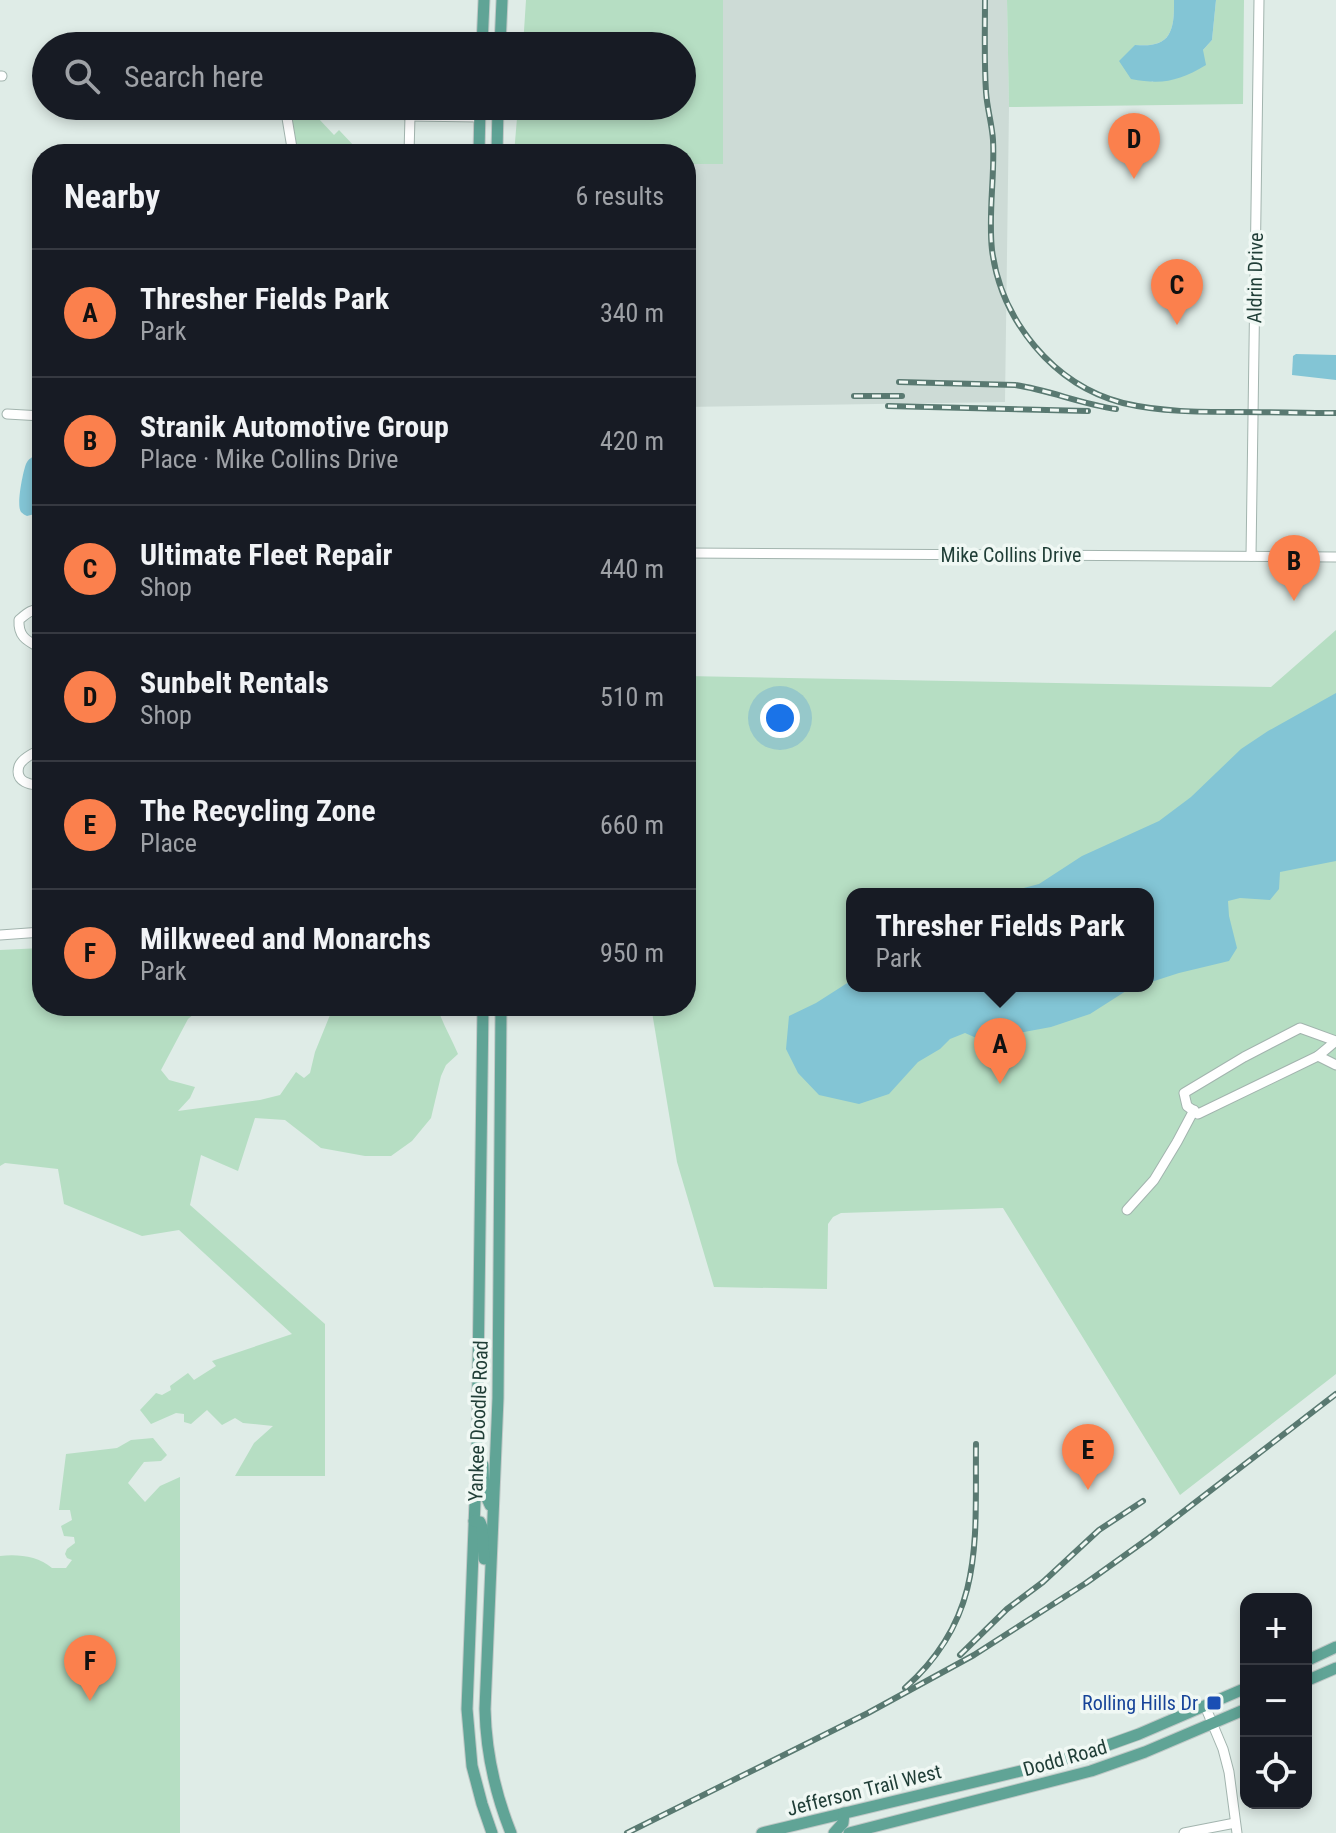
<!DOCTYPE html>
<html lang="en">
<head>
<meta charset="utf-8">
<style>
  :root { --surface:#171b24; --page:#242831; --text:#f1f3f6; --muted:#9ea1a6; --line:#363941; --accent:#fb804d }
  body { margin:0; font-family:"Roboto Condensed",sans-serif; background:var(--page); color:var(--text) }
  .controls { position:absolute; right:24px; bottom:24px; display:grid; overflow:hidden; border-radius:16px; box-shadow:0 4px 12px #0003 }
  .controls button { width:72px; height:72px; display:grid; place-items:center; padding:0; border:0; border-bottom:2px solid var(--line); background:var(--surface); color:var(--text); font:40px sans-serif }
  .you { position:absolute; left:780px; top:718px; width:28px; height:28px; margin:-20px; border:6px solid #fff; border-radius:50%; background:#1a73e8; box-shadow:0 0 0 12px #1a73e833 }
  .badge { display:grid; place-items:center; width:52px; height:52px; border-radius:50%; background:var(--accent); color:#111; font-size:26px; font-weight:700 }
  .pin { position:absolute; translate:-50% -66px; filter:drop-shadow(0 2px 4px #0008) }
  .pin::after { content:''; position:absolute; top:42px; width:28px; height:24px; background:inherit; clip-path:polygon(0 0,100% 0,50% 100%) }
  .popup { position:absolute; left:846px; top:888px; width:308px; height:104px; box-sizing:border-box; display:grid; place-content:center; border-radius:16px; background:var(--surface); filter:drop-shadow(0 2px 6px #0005); font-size:26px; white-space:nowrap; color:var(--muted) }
  .popup b { font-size:30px; color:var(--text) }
  .popup::after { content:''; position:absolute; left:50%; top:100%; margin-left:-16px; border:16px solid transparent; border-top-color:var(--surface) }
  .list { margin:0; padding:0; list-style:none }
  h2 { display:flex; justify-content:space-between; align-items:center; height:104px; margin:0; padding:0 32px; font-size:34px }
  h2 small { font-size:26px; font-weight:400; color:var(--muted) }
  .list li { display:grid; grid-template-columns:52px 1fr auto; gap:24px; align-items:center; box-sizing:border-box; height:128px; padding:0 32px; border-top:2px solid var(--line) }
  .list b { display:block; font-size:30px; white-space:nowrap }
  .list p { margin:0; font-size:26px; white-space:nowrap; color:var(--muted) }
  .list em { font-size:26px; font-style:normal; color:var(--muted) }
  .icon { flex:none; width:44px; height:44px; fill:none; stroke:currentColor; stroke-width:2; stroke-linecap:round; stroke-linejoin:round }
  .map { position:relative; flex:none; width:1336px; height:1833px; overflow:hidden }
  .search { position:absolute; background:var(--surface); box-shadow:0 4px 12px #0003; left:32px; top:32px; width:664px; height:88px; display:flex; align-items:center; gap:20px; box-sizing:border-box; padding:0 28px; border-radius:44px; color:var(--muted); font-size:30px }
  .panel { position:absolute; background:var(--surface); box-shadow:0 4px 12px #0003; left:32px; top:144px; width:664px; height:872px; border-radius:32px }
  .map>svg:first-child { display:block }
</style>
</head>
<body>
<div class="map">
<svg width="1336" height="1833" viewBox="0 0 1336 1833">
  <rect width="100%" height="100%" fill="#dfece7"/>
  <!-- built -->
  <polygon fill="#cddbd6" points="723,0 1007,0 1009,107 1005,402 686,407 686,164 723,164"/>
  <!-- green -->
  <g fill="#b6dec3" fill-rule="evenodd">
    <polygon points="526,0 723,0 723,164 686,164 686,154 514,154 518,106 682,106 682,46 523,46"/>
    <path d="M1007,0H1174C1174,16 1175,40 1155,44C1149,46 1141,45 1135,45L1152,82L1203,50L1212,40L1216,0H1244L1243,104L1009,107Z"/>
    <polygon points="285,106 319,106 324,111 318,118 334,135 339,130 355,147 357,154 293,154"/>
    <path d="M1336,630V1374L1180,1495L1003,1208L841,1213L833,1217L828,1224L827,1289L714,1287L677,1162L651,1006H686V676L1271,687ZM852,894H1148V986H852Z"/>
    <path d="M42,948V1006H254L251,1012L236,1014L220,1009L201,1008L188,1019L161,1070L169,1080L195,1087L190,1098L178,1111L260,1100L280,1095L296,1072L304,1078L310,1073L315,1052L330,1015L323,1006H437C442,1023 451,1037 458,1054L446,1065L441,1076L431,1118L412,1141L391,1156H365L321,1148L285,1120L255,1118L238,1171L201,1155L190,1205L325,1324V1476H235L254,1443L273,1426L243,1423L235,1418L222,1425L207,1410L191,1424L184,1422V1414L176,1413L151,1424L140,1410L156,1393L162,1395L171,1390L170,1386L188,1373L194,1380L216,1366L212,1361L292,1334L179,1230L142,1236L64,1204L58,1169L5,1163L0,1166V950Z"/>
    <path d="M153,1438L167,1455L161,1461L144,1462L128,1483L145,1502L160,1486L180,1477V1833H0V1556C18,1554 38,1556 52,1568H66L72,1560L67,1558L65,1554L67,1549L75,1543L74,1537L64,1536L61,1526L72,1520L70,1510H59L66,1454L117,1448L131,1440Z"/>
  </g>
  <!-- water -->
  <g fill="#83c5d5">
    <path d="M1174,0H1216L1212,40L1203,50L1206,65C1179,81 1163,85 1131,79L1119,61L1135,45C1141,45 1149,46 1155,44C1175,40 1174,16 1174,0Z"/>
    <polygon points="1296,354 1336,355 1336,380 1292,375 1293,356"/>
    <path d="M37,455L42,456V512L27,516C25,515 23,514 21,512C16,505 23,472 26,464C29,458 31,458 37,455Z"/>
    <polygon points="1336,693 1336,861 1280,872 1279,889 1270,900 1240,898 1228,901 1229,916 1237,948 1229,961 1179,973 1148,983 1148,894 1000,894 1039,884 1082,856 1159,821 1191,797 1241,749 1268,731"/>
    <polygon points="852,980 852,986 1140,986 1126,991 1090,1014 1051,1027 981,1040 965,1033 950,1039 940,1049 918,1062 889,1094 859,1104 819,1095 798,1073 786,1049 789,1016 816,1003"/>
  </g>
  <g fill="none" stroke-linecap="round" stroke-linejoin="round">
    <defs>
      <g id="minor">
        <polyline points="0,76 2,76"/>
        <polyline points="285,106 293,154"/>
        <polyline points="367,106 410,116 479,117"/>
        <polyline points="409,154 410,116"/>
        <polyline points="7,414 42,416"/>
        <polyline points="686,553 1336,557"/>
        <polyline points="1251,556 1259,0"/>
        <path d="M42,611C33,607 26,614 19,620C18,638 28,641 42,649"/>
        <polyline points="42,691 42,714"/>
        <path d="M42,749C34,753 22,758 19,766C14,782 31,786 42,784"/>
        <polyline points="0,935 42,932"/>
        <polyline points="1336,1041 1318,1056 1198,1114 1187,1106 1184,1093 1244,1057 1300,1028 1336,1041"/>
        <polyline points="1318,1056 1336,1065"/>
        <polyline points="1127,1210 1154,1180 1177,1142 1194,1110"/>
        <polyline points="1205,1706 1223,1749 1229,1772 1237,1833"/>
        <polyline points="1184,1833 1235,1823"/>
      </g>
      <g id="major">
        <polyline points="482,46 484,0"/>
        <polyline points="500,46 502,0"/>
        <polyline points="479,154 480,106"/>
        <polyline points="497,154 498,106"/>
        <polyline points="483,1006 477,1449 467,1709 472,1766 482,1804 492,1833"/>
        <path d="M501,1006L498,1398L485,1709C486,1753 495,1793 511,1833"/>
        <polyline points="483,1465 484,1492 490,1505 493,1505"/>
        <polyline points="474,1521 480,1522 482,1527 484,1559"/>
        <polyline points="1306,1661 1336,1647"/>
        <polyline points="1306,1681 1336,1668"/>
        <polyline points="762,1833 1033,1768 1086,1753 1139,1734 1246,1688"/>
        <polyline points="834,1833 843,1823 844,1813"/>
        <polyline points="849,1833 1091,1771 1145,1752 1246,1709"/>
      </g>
    </defs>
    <!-- minor casing -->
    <use href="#minor" stroke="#a2b4ae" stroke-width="11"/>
    <!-- major casing -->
    <use href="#major" stroke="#c0c9c7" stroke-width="13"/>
    <!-- minor -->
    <use href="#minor" stroke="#fff" stroke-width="9"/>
    <!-- major -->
    <use href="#major" stroke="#60a496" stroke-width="11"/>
    <defs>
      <g id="rail">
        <path d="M985,0C985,30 984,61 986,92C987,108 992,124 993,140C995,176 988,213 992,250C1001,320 1053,385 1123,403C1161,412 1199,412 1238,412C1271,412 1303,413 1336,413"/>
        <path d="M899,382L1015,385C1049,390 1081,404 1116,409"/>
        <polyline points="854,396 902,396"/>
        <polyline points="888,406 1088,411"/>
        <polyline points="960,1655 1007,1609 1043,1582 1099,1530 1143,1501"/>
        <path d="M905,1688C985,1617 975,1541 976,1444"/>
        <polyline points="627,1833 868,1713 974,1655 1086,1583 1149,1538 1336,1394"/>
      </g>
    </defs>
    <!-- rail casing -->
    <use href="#rail" stroke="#597971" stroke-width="6"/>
    <!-- rail -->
    <use href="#rail" stroke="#f0f8f4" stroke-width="3" stroke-dasharray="9" stroke-linecap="butt"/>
  </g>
  <!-- markers -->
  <rect fill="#1a4fb4" stroke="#f0f8f4" stroke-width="3" x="1206" y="1695" width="16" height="16" rx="4"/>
  <g text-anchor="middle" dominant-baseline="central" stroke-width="7" stroke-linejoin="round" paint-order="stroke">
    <!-- street labels -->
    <g font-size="20" fill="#1f3d36" stroke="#f0f8f4">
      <text transform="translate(1255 278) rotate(-89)">Aldrin Drive</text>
      <text x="1011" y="555">Mike Collins Drive</text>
      <text transform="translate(478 1421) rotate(-88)">Yankee Doodle Road</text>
      <text transform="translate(1065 1758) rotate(-16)">Dodd Road</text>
      <text transform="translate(864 1790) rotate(-14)">Jefferson Trail West</text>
    </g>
    <!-- transit labels -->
    <g font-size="20" fill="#164399" stroke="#f0f8f4" text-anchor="end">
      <text x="1198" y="1703">Rolling Hills Dr</text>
    </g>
  </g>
</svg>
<div class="controls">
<button>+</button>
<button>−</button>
<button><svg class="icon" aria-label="locate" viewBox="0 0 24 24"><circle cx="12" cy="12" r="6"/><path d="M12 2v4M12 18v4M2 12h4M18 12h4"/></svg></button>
</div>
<div class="you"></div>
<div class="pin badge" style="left:1000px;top:1084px">A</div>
<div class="popup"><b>Thresher Fields Park</b>Park</div>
<div class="pin badge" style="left:1294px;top:601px">B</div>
<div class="pin badge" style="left:1177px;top:325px">C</div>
<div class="pin badge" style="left:1134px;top:179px">D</div>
<div class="pin badge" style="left:1088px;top:1490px">E</div>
<div class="pin badge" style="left:90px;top:1701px">F</div>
<div class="search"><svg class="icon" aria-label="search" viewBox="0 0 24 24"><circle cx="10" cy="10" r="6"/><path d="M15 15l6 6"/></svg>Search here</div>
<section class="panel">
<h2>Nearby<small>6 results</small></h2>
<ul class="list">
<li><span class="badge">A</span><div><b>Thresher Fields Park</b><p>Park</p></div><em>340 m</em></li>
<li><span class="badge">B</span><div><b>Stranik Automotive Group</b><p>Place · Mike Collins Drive</p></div><em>420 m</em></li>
<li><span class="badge">C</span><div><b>Ultimate Fleet Repair</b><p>Shop</p></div><em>440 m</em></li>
<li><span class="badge">D</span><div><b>Sunbelt Rentals</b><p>Shop</p></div><em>510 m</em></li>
<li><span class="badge">E</span><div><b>The Recycling Zone</b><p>Place</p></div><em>660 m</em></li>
<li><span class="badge">F</span><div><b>Milkweed and Monarchs</b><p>Park</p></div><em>950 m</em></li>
</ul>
</section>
</div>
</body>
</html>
